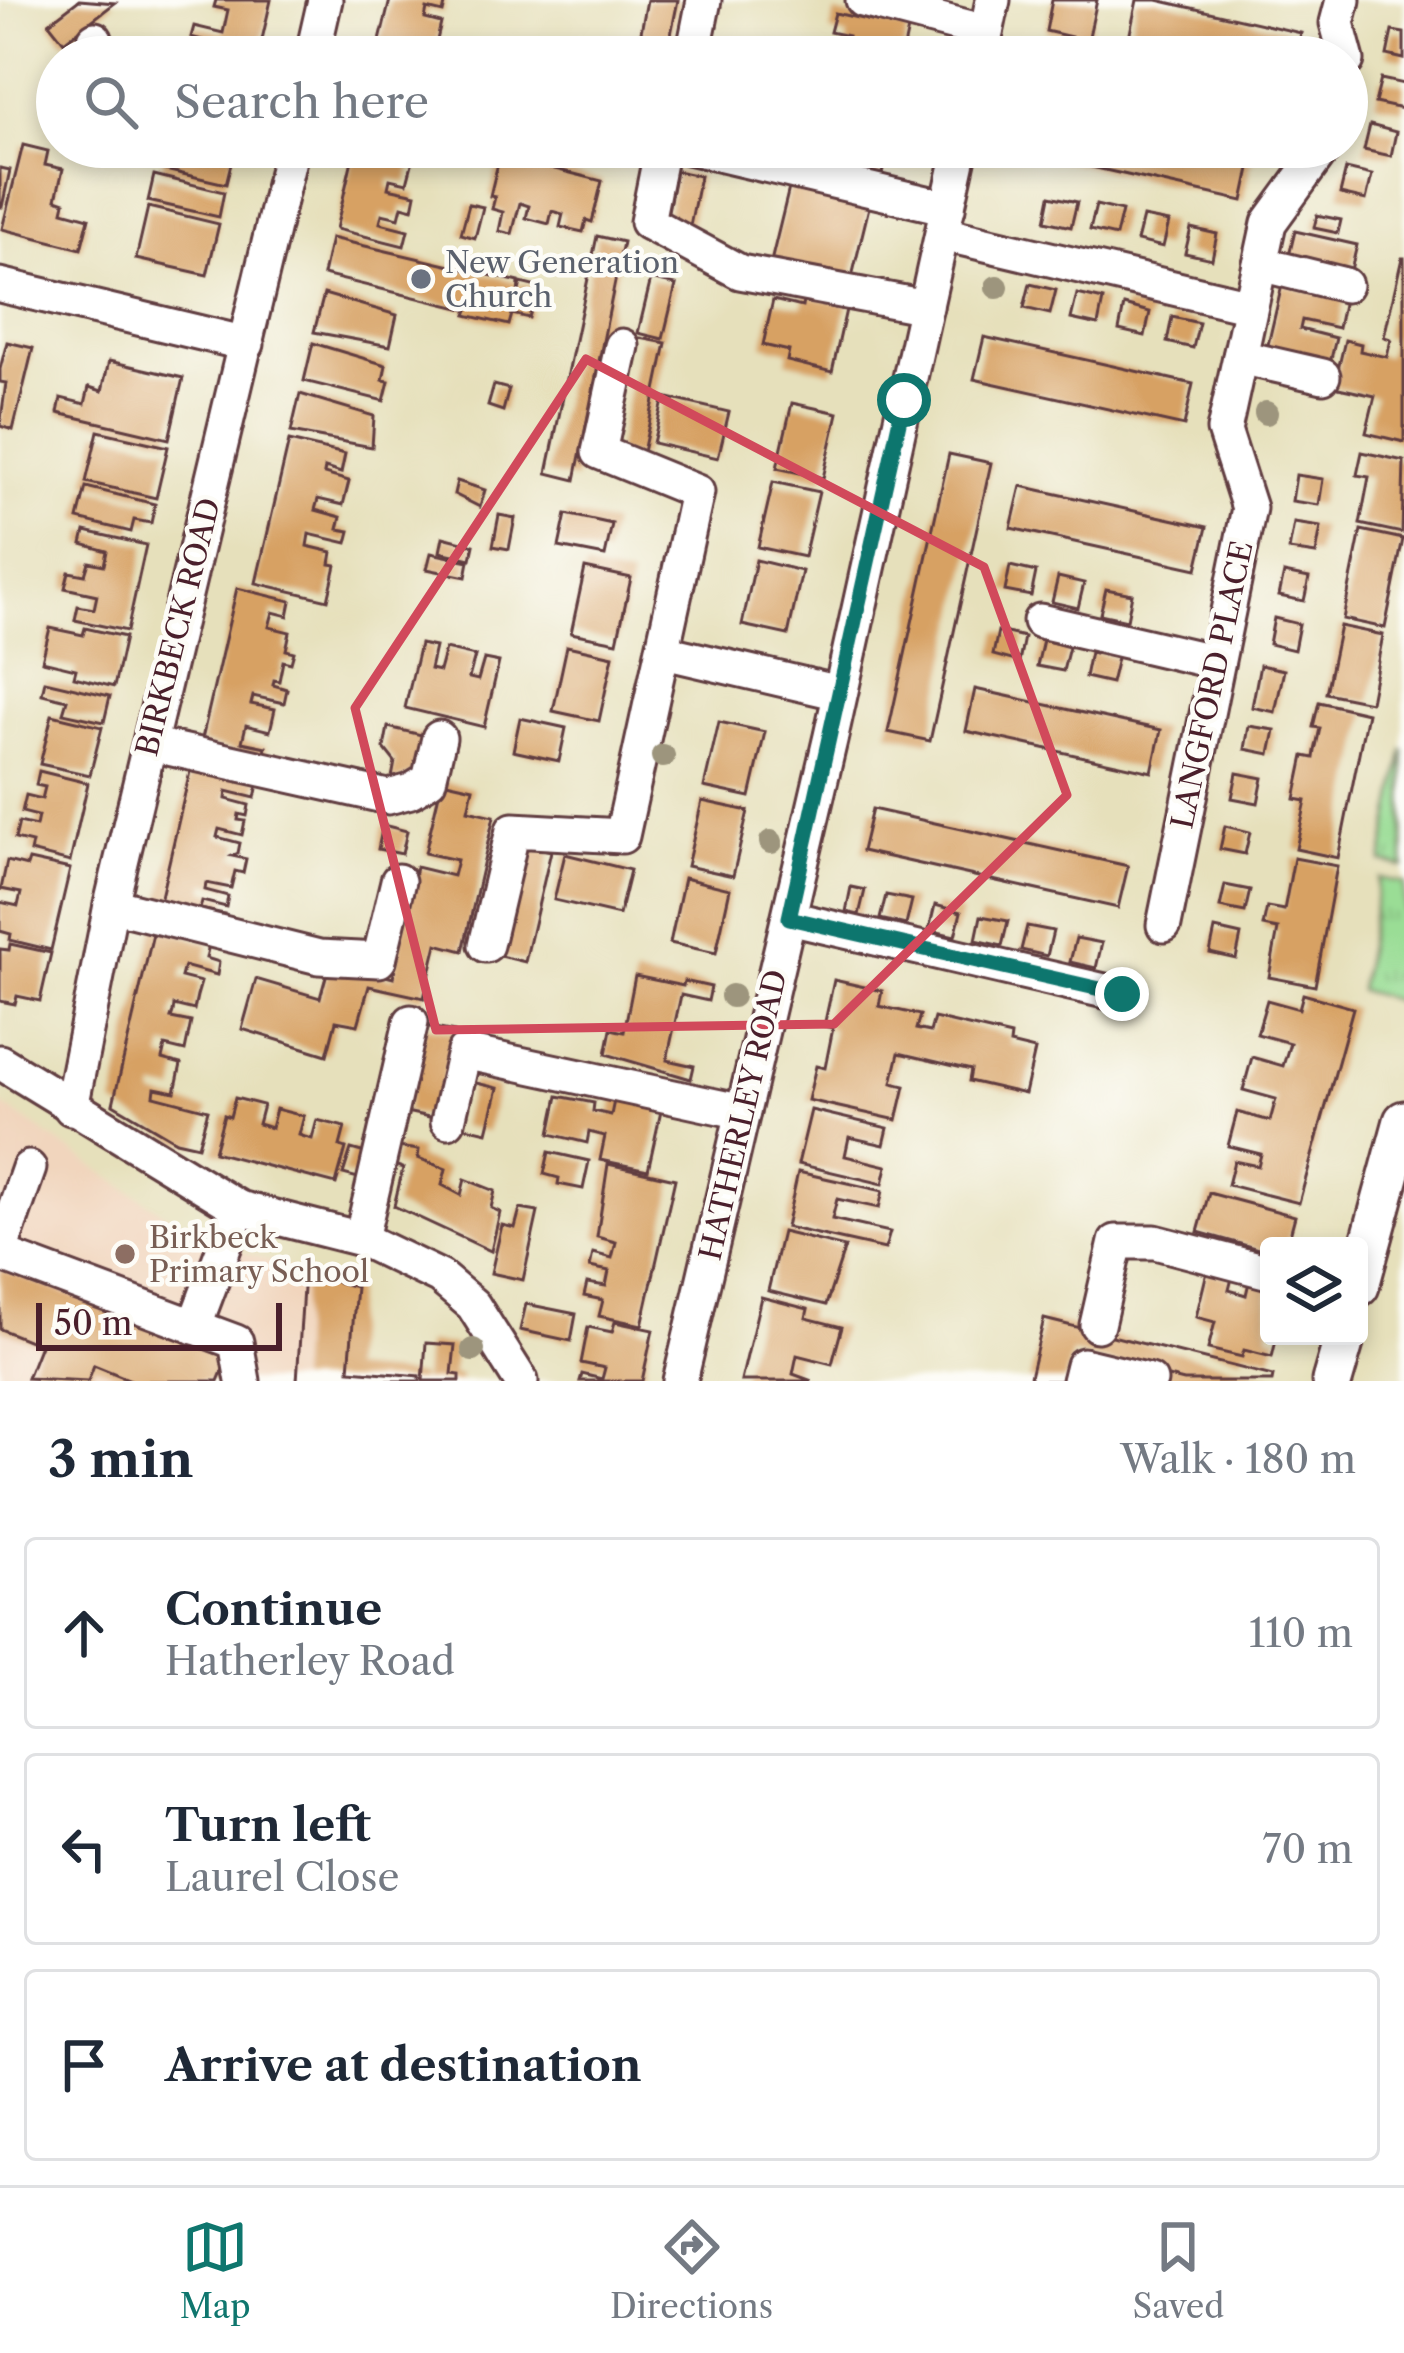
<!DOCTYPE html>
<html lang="en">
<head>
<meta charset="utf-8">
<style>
  :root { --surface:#fff; --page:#f2f2f3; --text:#1f2937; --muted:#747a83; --line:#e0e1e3; --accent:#0f766e }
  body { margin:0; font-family:"Libre Caslon Text",serif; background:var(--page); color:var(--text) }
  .controls { position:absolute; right:36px; bottom:36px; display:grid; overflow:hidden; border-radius:12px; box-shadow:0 6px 18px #0003 }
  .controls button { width:108px; height:108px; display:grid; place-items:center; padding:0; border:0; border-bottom:3px solid var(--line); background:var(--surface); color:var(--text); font:60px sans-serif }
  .scale { position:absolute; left:36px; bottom:30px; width:246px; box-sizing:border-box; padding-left:12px; border:6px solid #4a1f2b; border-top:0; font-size:33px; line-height:42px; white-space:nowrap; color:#4a1f2b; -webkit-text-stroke:9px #fdfcf7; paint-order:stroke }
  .stop { position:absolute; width:36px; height:36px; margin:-27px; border:9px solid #0f766e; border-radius:50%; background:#fff }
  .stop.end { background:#0f766e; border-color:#fff; box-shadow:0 3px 12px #0008 }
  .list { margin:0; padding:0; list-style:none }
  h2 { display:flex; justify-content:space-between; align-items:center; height:156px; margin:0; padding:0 48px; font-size:51px }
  h2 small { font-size:39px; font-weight:400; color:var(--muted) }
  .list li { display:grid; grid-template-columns:78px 1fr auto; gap:36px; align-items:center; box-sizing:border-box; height:192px; margin:0 24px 24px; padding:0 24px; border:3px solid var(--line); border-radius:12px }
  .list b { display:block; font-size:45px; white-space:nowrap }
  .list p { margin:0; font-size:39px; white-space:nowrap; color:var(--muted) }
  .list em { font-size:39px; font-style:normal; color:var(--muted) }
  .icon { flex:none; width:66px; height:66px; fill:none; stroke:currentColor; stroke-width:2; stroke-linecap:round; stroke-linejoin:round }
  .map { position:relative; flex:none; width:1404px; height:1381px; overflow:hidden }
  .search { position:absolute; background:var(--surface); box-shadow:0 6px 18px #0003; left:36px; right:36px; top:36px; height:132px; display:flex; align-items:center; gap:30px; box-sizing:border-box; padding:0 42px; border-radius:66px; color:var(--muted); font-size:45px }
  .sheet { height:804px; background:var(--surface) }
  nav { display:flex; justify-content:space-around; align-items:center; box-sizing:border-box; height:168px; border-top:3px solid var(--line); background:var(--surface); font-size:33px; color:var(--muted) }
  nav a { display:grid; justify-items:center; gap:6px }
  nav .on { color:var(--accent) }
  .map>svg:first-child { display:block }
</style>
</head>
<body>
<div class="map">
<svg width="1404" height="1381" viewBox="0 0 1404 1381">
  <defs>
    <pattern id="grass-tufts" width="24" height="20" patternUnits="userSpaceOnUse" patternTransform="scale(3)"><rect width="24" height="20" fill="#9add95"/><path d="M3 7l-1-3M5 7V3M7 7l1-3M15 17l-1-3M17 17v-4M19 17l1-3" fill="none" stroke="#86bd81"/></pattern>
  </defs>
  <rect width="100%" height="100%" fill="#fdfcf7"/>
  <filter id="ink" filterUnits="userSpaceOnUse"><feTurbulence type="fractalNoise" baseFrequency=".00833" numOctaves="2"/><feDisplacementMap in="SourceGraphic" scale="24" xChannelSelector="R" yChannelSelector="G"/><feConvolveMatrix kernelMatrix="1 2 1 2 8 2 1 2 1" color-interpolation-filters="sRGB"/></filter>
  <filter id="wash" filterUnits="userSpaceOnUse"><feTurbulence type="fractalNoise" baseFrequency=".004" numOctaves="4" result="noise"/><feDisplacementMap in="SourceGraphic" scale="48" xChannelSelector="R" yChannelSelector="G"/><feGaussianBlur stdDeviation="2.7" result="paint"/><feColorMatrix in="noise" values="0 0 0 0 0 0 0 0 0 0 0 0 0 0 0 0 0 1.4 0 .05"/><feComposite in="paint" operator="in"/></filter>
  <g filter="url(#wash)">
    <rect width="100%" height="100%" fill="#e6e0bb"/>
    <!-- built -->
    <polygon fill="#f1d5bd" points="0,1103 196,1235 304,1273 297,1381 0,1381"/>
    <!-- grass -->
    <g fill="url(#grass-tufts)" stroke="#727e60" stroke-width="3">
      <polygon points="1404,748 1404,867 1382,862"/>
      <polygon points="1379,878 1404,883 1404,1003 1359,990"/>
    </g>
    <g id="blocks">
      <!-- building -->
      <g fill="#d7a164">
        <polygon points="79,0 115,3 64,42 49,23"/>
        <polygon points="216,0 271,0 258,57 217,57 203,52 206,41 191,37 194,26 223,33 228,10 214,7"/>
        <polygon points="390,0 446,0 443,13 427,9 425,19 441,23 433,57 376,57"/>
        <polygon points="647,0 678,0 667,54 638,48"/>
        <polygon points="1052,0 1097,0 1088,41 1046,31"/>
        <polygon points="1137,0 1157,0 1301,33 1295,57 1214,57 1129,38"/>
        <polygon points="835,13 908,29 902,57 844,57 848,36 830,32"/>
        <polygon points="1392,31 1404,33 1404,59 1387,55"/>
        <polygon points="120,45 158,56 157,57 116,57"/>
        <polygon points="1381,79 1404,84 1402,109 1375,103"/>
        <polygon points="1370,125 1396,132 1391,156 1364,150"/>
        <polygon points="23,145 48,151 45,165 63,169 56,199 65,202 63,211 89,218 81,249 2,229"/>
        <polygon points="166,147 235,147 226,184 161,169"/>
        <polygon points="355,147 398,147 396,155 413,160 407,183 390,179 388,188 416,194 413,209 402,206 399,218 382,214 380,223 408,230 404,246 336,229"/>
        <polygon points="814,147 888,147 879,187 811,161"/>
        <polygon points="1035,147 1201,147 1252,159 1243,201 1034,154"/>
        <polygon points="500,155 602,181 592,222 586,220 583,232 560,227 563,214 552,211 549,224 526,218 529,206 520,203 512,234 499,231 503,212 492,209 495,197 490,196"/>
        <polygon points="0,168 10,170 2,207 0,207"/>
        <polygon points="1346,169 1372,175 1366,200 1340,194"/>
        <polygon points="676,171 700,176 690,226 666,221"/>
        <polygon points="154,175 224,192 219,217 148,201"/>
        <polygon points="789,188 869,207 851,281 771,262"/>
        <polygon points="1050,196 1077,202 1071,227 1045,221"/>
        <polygon points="469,204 483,207 475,238 461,234"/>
        <polygon points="1096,205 1122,211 1116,236 1090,230"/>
        <polygon points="148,207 219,224 207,275 136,259"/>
        <polygon points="1317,215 1341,220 1338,233 1314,228"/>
        <polygon points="1143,217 1169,222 1163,247 1137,241"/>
        <polygon points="1191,228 1217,234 1212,259 1185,253"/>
        <polygon points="1295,231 1357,245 1351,270 1289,256"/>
        <polygon points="597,236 623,242 575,480 547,473"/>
        <polygon points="331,238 519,282 518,295 521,283 537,287 529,318 512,314 509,325 466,315 468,310 323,275"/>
        <polygon points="1402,258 1404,258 1404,442 1366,433 1375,396 1334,387 1345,340 1361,344 1360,351 1387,357 1391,339 1384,337"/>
        <polygon points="651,279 676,285 663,339 638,333"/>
        <polygon points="1030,284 1056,290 1050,314 1024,308"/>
        <polygon points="1282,285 1344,299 1338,328 1302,320 1300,329 1336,338 1330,363 1267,349"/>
        <polygon points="324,294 397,315 390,346 314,332"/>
        <polygon points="1077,294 1103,300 1098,325 1071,319"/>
        <polygon points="804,295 847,305 832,372 787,361 789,351 763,345 773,300 802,307"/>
        <polygon points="1124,305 1150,312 1145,336 1119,330"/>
        <polygon points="1172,317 1199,323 1193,348 1167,342"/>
        <polygon points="984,337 1193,384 1184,426 974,379"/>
        <polygon points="640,338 666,343 642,457 616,453"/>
        <polygon points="7,342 33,348 13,430 0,426 6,383 0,382 0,369"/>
        <polygon points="313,343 386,365 383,380 389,381 384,401 304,381"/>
        <polygon points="109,361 183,378 169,439 58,413 61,398 85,404 89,387 102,391"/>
        <polygon points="494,385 509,389 503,411 488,406"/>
        <polygon points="300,394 374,416 372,447 291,432"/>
        <polygon points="664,397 729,412 718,458 653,443"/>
        <polygon points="792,403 838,413 823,478 777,468"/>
        <polygon points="98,431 168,447 156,498 86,482"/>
        <polygon points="289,441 345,454 341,473 325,468 324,474 349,481 343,505 318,499 315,510 341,517 338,529 350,531 347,543 309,534 307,546 332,552 330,564 336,565 328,600 256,583"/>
        <polygon points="1362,452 1404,461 1402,533 1360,524 1369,477 1357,475"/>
        <polygon points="949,454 991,463 930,741 888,732"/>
        <polygon points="1296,475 1323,479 1319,505 1292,501"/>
        <polygon points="457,481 485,490 480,507 454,494"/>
        <polygon points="773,482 819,492 804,557 758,547"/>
        <polygon points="1021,486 1207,527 1197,569 1011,528"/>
        <polygon points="86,487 155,504 151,523 134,520 131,532 78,519"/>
        <polygon points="566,514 612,524 605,556 559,547"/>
        <polygon points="499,515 515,518 509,549 493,546"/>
        <polygon points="1294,523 1321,527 1316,554 1289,550"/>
        <polygon points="1361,530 1403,539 1385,628 1343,619"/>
        <polygon points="85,531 146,545 127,631 75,620 78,606 94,609 97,595 65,588 69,572 85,575 89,562 104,565 107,551 82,544"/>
        <polygon points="443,537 474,545 471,559 440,552"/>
        <polygon points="431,553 469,561 466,577 427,569"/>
        <polygon points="756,560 802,571 788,635 742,625"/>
        <polygon points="1010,566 1036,572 1031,596 1005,591"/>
        <polygon points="585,568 631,578 617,642 571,633"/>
        <polygon points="1284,573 1309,578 1304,601 1279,596"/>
        <polygon points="1058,577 1084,583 1078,608 1052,602"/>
        <polygon points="237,588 291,601 288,616 273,612 269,627 290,632 286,650 294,652 291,663 283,661 279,681 274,680 273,685 287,689 284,703 253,696 251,704 275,709 270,731 246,725 242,742 266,747 264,758 201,743"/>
        <polygon points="1106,589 1132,594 1127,620 1100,614"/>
        <polygon points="1274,618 1299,624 1294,650 1269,644"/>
        <polygon points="1340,626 1383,635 1370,702 1326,693"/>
        <polygon points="50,628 83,635 85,628 125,637 114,687 74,677 76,669 42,661"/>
        <polygon points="998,631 1024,637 1019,662 993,655"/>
        <polygon points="1043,640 1069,647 1063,671 1037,666"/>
        <polygon points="420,644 435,647 430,669 439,671 445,649 475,656 469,678 478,680 484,659 499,662 484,727 405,708"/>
        <polygon points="567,646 613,656 599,721 553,711"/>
        <polygon points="1090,652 1117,658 1111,683 1085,677"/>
        <polygon points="1260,665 1284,670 1275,712 1252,707"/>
        <polygon points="45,681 110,696 104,722 63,713 67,700 42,694"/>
        <polygon points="975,689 1161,730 1152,772 966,731"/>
        <polygon points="1319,702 1367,713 1338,858 1296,849 1306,801 1295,799 1304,756 1314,758 1315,751 1320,728 1313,727"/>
        <polygon points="52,715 102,727 90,775 40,764"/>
        <polygon points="520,718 566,728 559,761 513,751"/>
        <polygon points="719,722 765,732 750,797 704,787"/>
        <polygon points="1249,726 1275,730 1270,754 1245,749"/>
        <polygon points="388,727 426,736 417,772 391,783 395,762 384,748"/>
        <polygon points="192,763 259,779 255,798 227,791 226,799 249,805 247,816 239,814 238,820 245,821 242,835 219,829 217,837 240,843 238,853 232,856 246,859 243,873 235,871 231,888 206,883 205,890 228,896 226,907 202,901 200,909 224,914 221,925 158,910"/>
        <polygon points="39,771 88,783 70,862 30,852 32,843 15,839 19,822 36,826 38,816 22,812 26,795 42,799 45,787 36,785"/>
        <polygon points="1237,773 1263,778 1258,803 1232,798"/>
        <polygon points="442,781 473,788 468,810 494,816 463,951 437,944 424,998 369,986 358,1025 336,1021 327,1055 242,1029 256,979 320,998 330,962 393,978 416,867 453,876 457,860 425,853"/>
        <polygon points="702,801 748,811 733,876 687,866"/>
        <polygon points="872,809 1128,866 1118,908 862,851"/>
        <polygon points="383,825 407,831 402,854 378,849"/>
        <polygon points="1225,826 1250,832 1245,854 1220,849"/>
        <polygon points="522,844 551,851 525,962 496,955"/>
        <polygon points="565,854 630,870 619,915 554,900"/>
        <polygon points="1294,858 1337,866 1315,986 1269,977 1278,929 1263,926 1267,907 1284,910"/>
        <polygon points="29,860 70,869 51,950 10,940 11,934 0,931 0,902 18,906 21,893 1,889 7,861 27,866"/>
        <polygon points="684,878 730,889 716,953 670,943"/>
        <polygon points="1225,885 1250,890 1245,912 1220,907"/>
        <polygon points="851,887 865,890 859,915 846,912"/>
        <polygon points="886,895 912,900 906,925 880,919"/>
        <polygon points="935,905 961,912 955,936 929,930"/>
        <polygon points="981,916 1008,921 1002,946 976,940"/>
        <polygon points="155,925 209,944 206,958 219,962 217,975 184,966 181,977 201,982 197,996 194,1010 174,1005 173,1012 171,1018 191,1022 185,1051 165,1046 162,1059 181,1064 175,1092 155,1088 154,1096 208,1110 198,1146 176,1141 113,1104"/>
        <polygon points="1027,926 1053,931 1047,956 1021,950"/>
        <polygon points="1215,929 1241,935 1236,959 1210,953"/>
        <polygon points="1076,938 1102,943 1096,968 1070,962"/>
        <polygon points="10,944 51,953 40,1001 17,996 15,1004 0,1001 0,949 9,950"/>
        <polygon points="635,976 683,986 684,981 711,987 708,1001 681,995 667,1060 694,1066 691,1079 606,1054 611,1029 624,1032"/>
        <polygon points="834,980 882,991 879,1006 920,1015 916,1029 930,1032 934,1018 1011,1036 1010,1044 1035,1050 1025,1094 969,1081 971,1070 899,1053 892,1083 905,1086 897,1120 808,1100 816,1066 825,1068 833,1028 824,1026"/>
        <polygon points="1303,994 1353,1008 1299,1203 1228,1185 1234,1161 1258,1166 1261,1154 1228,1146 1237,1112 1270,1121 1276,1099 1243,1090 1252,1057 1283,1066 1290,1043 1257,1034 1267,1000 1299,1009"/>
        <polygon points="425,1026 454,1032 434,1118 406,1112"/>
        <polygon points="472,1082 498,1088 487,1132 461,1126"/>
        <polygon points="616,1091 663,1102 648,1170 600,1160 605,1136 589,1132 587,1143 550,1134 558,1096 594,1103 593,1111 611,1115"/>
        <polygon points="235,1098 263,1105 258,1124 265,1126 271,1128 276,1109 304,1116 299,1135 305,1137 312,1139 317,1120 345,1127 340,1146 346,1148 336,1184 214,1152 224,1115 230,1117"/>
        <polygon points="811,1110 888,1128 884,1145 849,1137 845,1156 887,1166 883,1184 798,1164"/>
        <polygon points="398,1147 419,1150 418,1158 446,1169 442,1185 461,1195 465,1179 495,1191 491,1208 500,1212 491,1251 394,1206 403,1168 394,1165"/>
        <polygon points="351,1149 376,1156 369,1181 343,1174"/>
        <polygon points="549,1152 589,1161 583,1189 558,1184 559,1178 544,1174"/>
        <polygon points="608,1164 675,1179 642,1325 599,1316 603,1300 584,1296 587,1283 606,1286 609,1271 590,1267 593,1253 612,1258 616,1242 597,1237"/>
        <polygon points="798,1172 883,1191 879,1208 837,1199 832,1219 890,1232 885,1249 786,1227"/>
        <polygon points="1209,1193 1295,1216 1287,1246 1269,1246 1269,1252 1198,1232"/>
        <polygon points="520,1209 538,1212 523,1280 491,1273 502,1225 515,1228"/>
        <polygon points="782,1232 845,1247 826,1305 768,1291"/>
        <polygon points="0,1269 229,1355 218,1381 133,1381 94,1365 88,1381 27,1378 40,1345 0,1329"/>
        <polygon points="1207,1272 1232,1278 1229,1290 1246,1295 1249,1282 1269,1287 1269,1336 1277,1336 1272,1357 1244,1350 1242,1357 1208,1349 1215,1322 1196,1317"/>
        <polygon points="304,1273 356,1287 349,1370 420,1376 420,1381 297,1381"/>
        <polygon points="761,1297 808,1309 806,1318 842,1327 832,1364 797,1355 793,1374 812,1381 741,1381"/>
        <polygon points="526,1304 576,1314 571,1341 520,1330"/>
        <polygon points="1044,1319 1273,1376 1272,1381 1184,1381 1072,1353 1065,1381 1029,1381"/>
        <polygon points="615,1322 653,1330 642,1381 580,1381 582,1374 602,1379 605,1368 581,1363 588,1327 612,1332"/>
        <polygon points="426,1343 455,1345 452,1374 460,1375 460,1381 423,1381"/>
      </g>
    </g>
  </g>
  <g filter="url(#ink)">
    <use href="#blocks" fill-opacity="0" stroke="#613c41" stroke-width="3"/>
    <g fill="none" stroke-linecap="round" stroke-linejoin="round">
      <defs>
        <g id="minor">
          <polyline points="863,0 986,32"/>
          <polyline points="1343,0 1337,23 1347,60"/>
          <polyline points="95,39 96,57"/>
          <polyline points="312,57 325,0"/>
          <polyline points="702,57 693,55 704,0"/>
          <polyline points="981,57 993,0"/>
          <polyline points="688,147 948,208"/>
          <polyline points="660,157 647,222 740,272 926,307"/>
          <polyline points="943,234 1250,306"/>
          <polyline points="1260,264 1345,285"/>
          <polyline points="0,285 247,344"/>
          <polyline points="1240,357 1323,376"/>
          <polyline points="1040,621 1216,662"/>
          <polyline points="664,652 840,693"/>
          <polyline points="150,744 388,797 411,791 429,780 439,738"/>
          <polyline points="111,905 319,957 379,960 398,881"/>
          <polyline points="789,918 1122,995"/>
          <polyline points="1164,925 1249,508 1224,430 1269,223 1324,147"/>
          <polyline points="486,945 513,830 622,836 697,492 599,452 622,346"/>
          <polyline points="0,1062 239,1208 361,1239 440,1277 473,1305 521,1381"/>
          <polyline points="71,1108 111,905 292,147"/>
          <polyline points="448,1121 464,1052 743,1112"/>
          <polyline points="361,1239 411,1022"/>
          <polyline points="0,1251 29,1168"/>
          <polyline points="0,1254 236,1342 243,1381"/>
          <polyline points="1097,1325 1116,1242 1155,1242 1269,1272"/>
          <polyline points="194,1327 239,1208"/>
          <polyline points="680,1381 831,736 961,147"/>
          <polyline points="1079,1381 1083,1365 1150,1381"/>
        </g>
        <g id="major">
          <polyline points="1359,1286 1404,1121"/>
          <polyline points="1332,1381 1345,1336"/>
        </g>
      </defs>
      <!-- minor casing -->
      <use href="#minor" stroke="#613c41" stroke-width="39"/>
      <!-- major casing -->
      <use href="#major" stroke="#613c41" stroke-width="45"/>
      <!-- minor -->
      <use href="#minor" stroke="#fff" stroke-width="33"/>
      <!-- major -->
      <use href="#major" stroke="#fff" stroke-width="39"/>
    </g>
    <!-- trees -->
    <g fill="#9d957d">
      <circle cx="997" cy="287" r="12"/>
      <circle cx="1266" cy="413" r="12"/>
      <circle cx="663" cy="756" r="12"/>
      <circle cx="771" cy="842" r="12"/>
      <circle cx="732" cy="996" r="12"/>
      <circle cx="473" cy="1350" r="12"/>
    </g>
  </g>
  <g fill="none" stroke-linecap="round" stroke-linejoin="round" filter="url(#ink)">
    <!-- route -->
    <polyline stroke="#0f766e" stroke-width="15" points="904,400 789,918 1122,994"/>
  </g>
  <!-- marked area -->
  <path fill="none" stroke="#d1495b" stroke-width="9" stroke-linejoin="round" d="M586,359L984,567L1067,795L834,1024L436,1030L355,708Z"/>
  <!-- markers -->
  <circle fill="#6b7280" stroke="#fdfcf7" stroke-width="4.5" cx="421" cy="279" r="12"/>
  <circle fill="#8d6e63" stroke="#fdfcf7" stroke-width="4.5" cx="125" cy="1254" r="12"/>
  <g text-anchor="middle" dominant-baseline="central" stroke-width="9" stroke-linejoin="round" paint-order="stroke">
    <!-- worship labels -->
    <g font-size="30" fill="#5b616d" stroke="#fdfcf7" text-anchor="start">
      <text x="445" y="262">New Generation<tspan x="445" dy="34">Church</tspan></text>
    </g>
    <!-- street labels -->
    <g font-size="30" fill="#4a1f2b" stroke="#fdfcf7">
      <text transform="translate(178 627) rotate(-76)">BIRKBECK ROAD</text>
      <text transform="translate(1212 685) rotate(-78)">LANGFORD PLACE</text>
      <text transform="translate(743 1115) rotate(-77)">HATHERLEY ROAD</text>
    </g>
    <!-- education labels -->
    <g font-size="30" fill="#785e54" stroke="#fdfcf7" text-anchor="start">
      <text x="149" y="1237">Birkbeck<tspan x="149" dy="34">Primary School</tspan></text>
    </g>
  </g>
</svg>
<div class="controls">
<button><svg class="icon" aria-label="layers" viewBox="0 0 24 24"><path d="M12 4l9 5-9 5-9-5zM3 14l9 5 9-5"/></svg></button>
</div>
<div class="scale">50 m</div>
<div class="stop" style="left:904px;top:400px"></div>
<div class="stop end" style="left:1122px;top:994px"></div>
<div class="search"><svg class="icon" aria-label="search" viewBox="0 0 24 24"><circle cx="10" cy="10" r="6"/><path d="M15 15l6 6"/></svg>Search here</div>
</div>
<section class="sheet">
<h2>3 min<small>Walk · 180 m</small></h2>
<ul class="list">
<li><svg class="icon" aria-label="ahead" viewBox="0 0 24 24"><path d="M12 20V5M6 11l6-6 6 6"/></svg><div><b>Continue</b><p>Hatherley Road</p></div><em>110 m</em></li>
<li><svg class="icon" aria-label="left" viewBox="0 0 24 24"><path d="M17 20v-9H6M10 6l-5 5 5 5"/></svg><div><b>Turn left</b><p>Laurel Close</p></div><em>70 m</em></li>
<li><svg class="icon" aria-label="arrive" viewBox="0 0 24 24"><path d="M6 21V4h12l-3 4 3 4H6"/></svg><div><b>Arrive at destination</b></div></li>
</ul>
</section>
<nav>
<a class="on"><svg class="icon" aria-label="map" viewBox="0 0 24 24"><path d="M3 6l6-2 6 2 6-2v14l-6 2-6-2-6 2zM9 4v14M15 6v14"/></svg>Map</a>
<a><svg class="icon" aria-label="directions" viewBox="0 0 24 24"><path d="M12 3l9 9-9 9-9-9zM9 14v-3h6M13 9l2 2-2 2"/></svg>Directions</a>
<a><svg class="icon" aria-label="saved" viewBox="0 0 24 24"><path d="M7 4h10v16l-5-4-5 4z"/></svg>Saved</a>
</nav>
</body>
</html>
